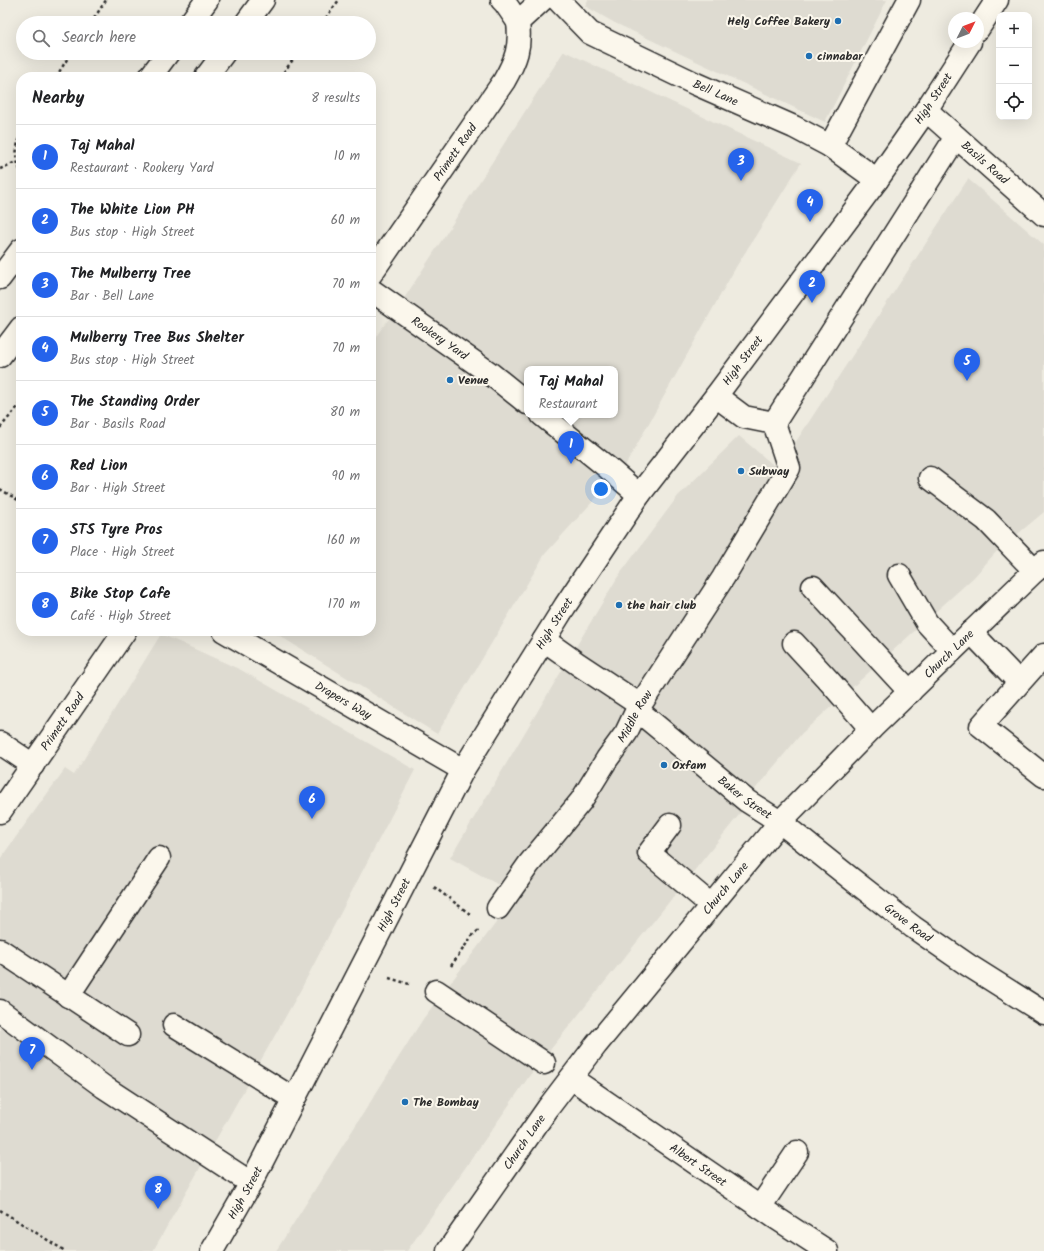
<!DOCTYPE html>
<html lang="en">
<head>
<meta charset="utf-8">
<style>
  :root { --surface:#fff; --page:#f6f6f6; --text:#202124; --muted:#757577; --line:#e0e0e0; --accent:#2563eb }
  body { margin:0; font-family:Kalam,sans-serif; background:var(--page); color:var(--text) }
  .controls { position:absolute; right:12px; top:12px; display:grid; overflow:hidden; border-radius:8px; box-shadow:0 4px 16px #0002 }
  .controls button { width:36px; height:36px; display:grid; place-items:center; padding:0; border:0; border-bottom:1px solid var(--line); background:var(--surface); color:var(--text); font:20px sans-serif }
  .compass { position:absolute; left:948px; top:12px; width:36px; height:36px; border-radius:50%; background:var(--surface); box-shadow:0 4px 16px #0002; rotate:48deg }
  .you { position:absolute; left:601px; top:489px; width:14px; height:14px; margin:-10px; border:3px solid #fff; border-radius:50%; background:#1a73e8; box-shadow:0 0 0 6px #1a73e833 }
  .badge { display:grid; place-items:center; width:26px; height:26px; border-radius:50%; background:var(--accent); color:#fff; font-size:13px; font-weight:700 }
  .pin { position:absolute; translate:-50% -33px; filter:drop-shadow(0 1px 2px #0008) }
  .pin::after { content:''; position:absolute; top:21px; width:14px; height:12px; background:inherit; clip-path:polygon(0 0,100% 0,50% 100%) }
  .popup { position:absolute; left:524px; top:366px; width:94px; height:52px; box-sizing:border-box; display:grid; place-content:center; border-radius:8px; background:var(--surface); filter:drop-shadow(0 1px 3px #0005); font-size:13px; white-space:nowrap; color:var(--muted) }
  .popup b { font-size:15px; color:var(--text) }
  .popup::after { content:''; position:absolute; left:50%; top:100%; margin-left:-8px; border:8px solid transparent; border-top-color:var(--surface) }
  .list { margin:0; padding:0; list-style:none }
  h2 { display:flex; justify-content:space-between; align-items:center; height:52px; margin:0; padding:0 16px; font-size:17px }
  h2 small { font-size:13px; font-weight:400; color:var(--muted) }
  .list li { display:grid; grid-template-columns:26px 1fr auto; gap:12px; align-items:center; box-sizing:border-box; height:64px; padding:0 16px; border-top:1px solid var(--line) }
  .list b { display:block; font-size:15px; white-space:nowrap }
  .list p { margin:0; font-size:13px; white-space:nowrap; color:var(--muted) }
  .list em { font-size:13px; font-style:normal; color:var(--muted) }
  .icon { flex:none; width:22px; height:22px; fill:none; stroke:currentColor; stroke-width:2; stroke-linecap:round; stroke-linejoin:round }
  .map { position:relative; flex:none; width:1044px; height:1251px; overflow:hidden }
  .search { position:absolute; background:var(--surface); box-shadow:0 4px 16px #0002; left:16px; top:16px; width:360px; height:44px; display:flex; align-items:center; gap:10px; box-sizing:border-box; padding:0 14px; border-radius:22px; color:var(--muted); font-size:15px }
  .panel { position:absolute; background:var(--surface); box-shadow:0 4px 16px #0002; left:16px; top:72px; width:360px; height:564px; border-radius:16px }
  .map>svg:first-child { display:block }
</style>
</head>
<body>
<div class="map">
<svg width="1044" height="1251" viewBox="0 0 1044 1251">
  <rect width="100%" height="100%" fill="#eeebe0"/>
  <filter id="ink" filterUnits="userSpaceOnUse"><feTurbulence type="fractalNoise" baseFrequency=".025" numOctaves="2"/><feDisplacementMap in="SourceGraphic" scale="8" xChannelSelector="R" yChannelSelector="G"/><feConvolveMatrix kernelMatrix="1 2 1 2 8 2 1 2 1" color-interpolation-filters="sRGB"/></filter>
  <g filter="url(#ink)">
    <!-- built -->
    <g fill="#dedbd1" fill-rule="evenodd">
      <polygon points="588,0 887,0 825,122 615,23 585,6"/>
      <path d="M564,51L801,163L736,267L625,466L545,554L437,734L272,631H371V343L405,297ZM527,369H615V415H527Z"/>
      <polygon points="968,179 994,201 1044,245 1044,512 996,552 974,577 802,733 756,788 743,810 530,1075 407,1251 276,1251 423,1019 517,895 450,858 617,578 678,496 739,436 778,469"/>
      <polygon points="161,634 241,670 415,770 300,991 153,1251 0,1251 0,859 65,769 74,775"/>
    </g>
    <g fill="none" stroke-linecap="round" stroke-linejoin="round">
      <defs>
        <g id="minor">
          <polyline points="502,0 505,3 518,22"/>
          <path id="s1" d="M558,0L590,33L696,84L794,127L830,146L877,180"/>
          <polyline points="978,29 997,0"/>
          <path id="s2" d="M926,110L1044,215"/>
          <polyline points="830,146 909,0"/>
          <path id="s3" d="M371,274L504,81C516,60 521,47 518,22L542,0"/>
          <path id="s4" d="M371,290L491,374L527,403"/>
          <polyline points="716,396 744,417 774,423 956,137"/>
          <polyline points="542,415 608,468 639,495"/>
          <polyline points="930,478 986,520 1035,571"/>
          <polyline points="899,575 927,623 952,650"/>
          <polyline points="813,587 910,692"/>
          <path id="s5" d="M224,631L463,770"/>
          <polyline points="971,632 1019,682"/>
          <polyline points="544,640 578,664 640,705"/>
          <polyline points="794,643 830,682 871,729"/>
          <polyline points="1044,655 981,726 1044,776"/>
          <path id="s6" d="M637,710L747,801L780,822L849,877L913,927L968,965L1044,1013"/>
          <polyline points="0,743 33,765"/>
          <path id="s7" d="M0,812L125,631"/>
          <polyline points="670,825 649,853 711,905"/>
          <path id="s8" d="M498,908L529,864L581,801L607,759L626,733L637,710L723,578L789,468L774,423"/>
          <polyline points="0,950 128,1035"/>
          <polyline points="436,991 544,1063"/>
          <polyline points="68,996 159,858"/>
          <polyline points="0,1011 104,1087 251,1183"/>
          <polyline points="174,1025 294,1099"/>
          <path id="s9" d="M571,1078L773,1216L827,1251"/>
          <polyline points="760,1207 797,1152"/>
          <path id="s10" d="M212,1251L251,1183L463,770L565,606L639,495L716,396L877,180L926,110L970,42"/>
          <path id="s11" d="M448,1251L548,1108L596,1045L780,822L871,729L1044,562"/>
        </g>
        <g id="major">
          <polyline points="190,23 207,0"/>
          <polyline points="246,23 263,0"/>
          <polyline points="150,77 168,53"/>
          <polyline points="206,77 224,53"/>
          <polyline points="0,278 21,250"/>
          <polyline points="0,356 21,328"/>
        </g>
      </defs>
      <!-- minor casing -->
      <use href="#minor" stroke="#2b2b2b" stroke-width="25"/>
      <!-- major casing -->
      <use href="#major" stroke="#2b2b2b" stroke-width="25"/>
      <!-- path -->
      <g stroke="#2b2b2b" stroke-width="2.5" stroke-dasharray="3 3" stroke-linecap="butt">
        <polyline points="91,23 106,0"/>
        <polyline points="322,23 339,0"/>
        <polyline points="56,77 71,53"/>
        <polyline points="280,77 298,53"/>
        <path d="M21,132C16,148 14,157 21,172"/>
        <polyline points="0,169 16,162"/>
        <polyline points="0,428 21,403"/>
        <polyline points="0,489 21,502"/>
        <polyline points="434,887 470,914"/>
        <polyline points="451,966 472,936 480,929"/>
        <polyline points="389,978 409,984"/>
        <polyline points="0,1210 65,1251"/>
      </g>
      <!-- minor -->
      <use href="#minor" stroke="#fbf7ec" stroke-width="22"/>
      <!-- major -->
      <use href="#major" stroke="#fbf7ec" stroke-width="22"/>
    </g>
  </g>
  <!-- markers -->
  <g fill="#1f6fb2" stroke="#fbf7ec" stroke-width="1.5">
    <circle cx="838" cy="21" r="4"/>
    <circle cx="809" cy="56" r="4"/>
    <circle cx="450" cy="380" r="4"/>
    <circle cx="741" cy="471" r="4"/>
    <circle cx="619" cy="605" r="4"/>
    <circle cx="664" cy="765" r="4"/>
    <circle cx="405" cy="1102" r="4"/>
  </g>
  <g text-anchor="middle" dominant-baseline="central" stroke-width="4" stroke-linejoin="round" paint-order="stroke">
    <!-- poi labels -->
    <g font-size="12" font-weight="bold" fill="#2b2b2b" stroke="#fbf7ec" text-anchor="start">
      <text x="830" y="21" text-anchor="end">Helg Coffee Bakery</text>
      <text x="817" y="56">cinnabar</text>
      <text x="458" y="380">Venue</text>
      <text x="749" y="471">Subway</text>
      <text x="627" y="605">the hair club</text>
      <text x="672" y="765">Oxfam</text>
      <text x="413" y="1102">The Bombay</text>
    </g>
    <!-- street labels -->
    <g font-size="12" fill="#2b2b2b" stroke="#fbf7ec">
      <text stroke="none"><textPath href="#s1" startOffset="185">Bell Lane</textPath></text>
      <text stroke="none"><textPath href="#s10" startOffset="1363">High Street</textPath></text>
      <text stroke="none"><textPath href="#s3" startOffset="148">Primett Road</textPath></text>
      <text stroke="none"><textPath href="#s2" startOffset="79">Basils Road</textPath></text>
      <text stroke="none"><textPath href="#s4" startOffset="84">Rookery Yard</textPath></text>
      <text stroke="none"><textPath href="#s10" startOffset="1039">High Street</textPath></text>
      <text stroke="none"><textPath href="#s10" startOffset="715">High Street</textPath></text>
      <text stroke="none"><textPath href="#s11" startOffset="781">Church Lane</textPath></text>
      <text stroke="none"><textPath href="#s5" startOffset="138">Drapers Way</textPath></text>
      <text stroke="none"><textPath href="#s8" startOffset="236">Middle Row</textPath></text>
      <text stroke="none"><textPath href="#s7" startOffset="110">Primett Road</textPath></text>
      <text stroke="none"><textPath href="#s6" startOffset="139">Baker Street</textPath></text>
      <text stroke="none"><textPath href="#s11" startOffset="457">Church Lane</textPath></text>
      <text stroke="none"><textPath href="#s10" startOffset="391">High Street</textPath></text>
      <text stroke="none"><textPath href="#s6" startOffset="345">Grove Road</textPath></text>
      <text stroke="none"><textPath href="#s11" startOffset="133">Church Lane</textPath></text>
      <text stroke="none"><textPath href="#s9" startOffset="154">Albert Street</textPath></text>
      <text stroke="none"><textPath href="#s10" startOffset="67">High Street</textPath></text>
    </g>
  </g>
</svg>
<div class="controls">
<button>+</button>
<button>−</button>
<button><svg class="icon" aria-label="locate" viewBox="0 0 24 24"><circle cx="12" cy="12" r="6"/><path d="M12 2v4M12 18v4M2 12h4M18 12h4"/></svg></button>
</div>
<svg class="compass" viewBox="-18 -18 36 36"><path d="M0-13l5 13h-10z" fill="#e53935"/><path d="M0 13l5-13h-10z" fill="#757577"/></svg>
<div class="you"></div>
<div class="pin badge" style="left:571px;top:464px">1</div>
<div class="popup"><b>Taj Mahal</b>Restaurant</div>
<div class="pin badge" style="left:812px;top:303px">2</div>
<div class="pin badge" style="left:741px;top:181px">3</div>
<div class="pin badge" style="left:810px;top:222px">4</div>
<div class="pin badge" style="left:967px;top:381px">5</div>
<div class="pin badge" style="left:312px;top:819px">6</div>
<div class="pin badge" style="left:32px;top:1070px">7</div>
<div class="pin badge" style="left:158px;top:1209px">8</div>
<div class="search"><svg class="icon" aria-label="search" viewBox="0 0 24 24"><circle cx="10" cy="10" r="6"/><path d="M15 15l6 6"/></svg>Search here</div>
<section class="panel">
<h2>Nearby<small>8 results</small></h2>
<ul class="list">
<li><span class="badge">1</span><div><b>Taj Mahal</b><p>Restaurant · Rookery Yard</p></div><em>10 m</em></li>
<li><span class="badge">2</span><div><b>The White Lion PH</b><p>Bus stop · High Street</p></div><em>60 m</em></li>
<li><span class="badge">3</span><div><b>The Mulberry Tree</b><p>Bar · Bell Lane</p></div><em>70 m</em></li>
<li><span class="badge">4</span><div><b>Mulberry Tree Bus Shelter</b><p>Bus stop · High Street</p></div><em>70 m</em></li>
<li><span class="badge">5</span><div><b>The Standing Order</b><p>Bar · Basils Road</p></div><em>80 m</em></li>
<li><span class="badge">6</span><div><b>Red Lion</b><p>Bar · High Street</p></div><em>90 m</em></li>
<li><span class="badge">7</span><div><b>STS Tyre Pros</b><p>Place · High Street</p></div><em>160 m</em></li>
<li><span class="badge">8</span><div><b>Bike Stop Cafe</b><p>Café · High Street</p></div><em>170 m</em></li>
</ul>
</section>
</div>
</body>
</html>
